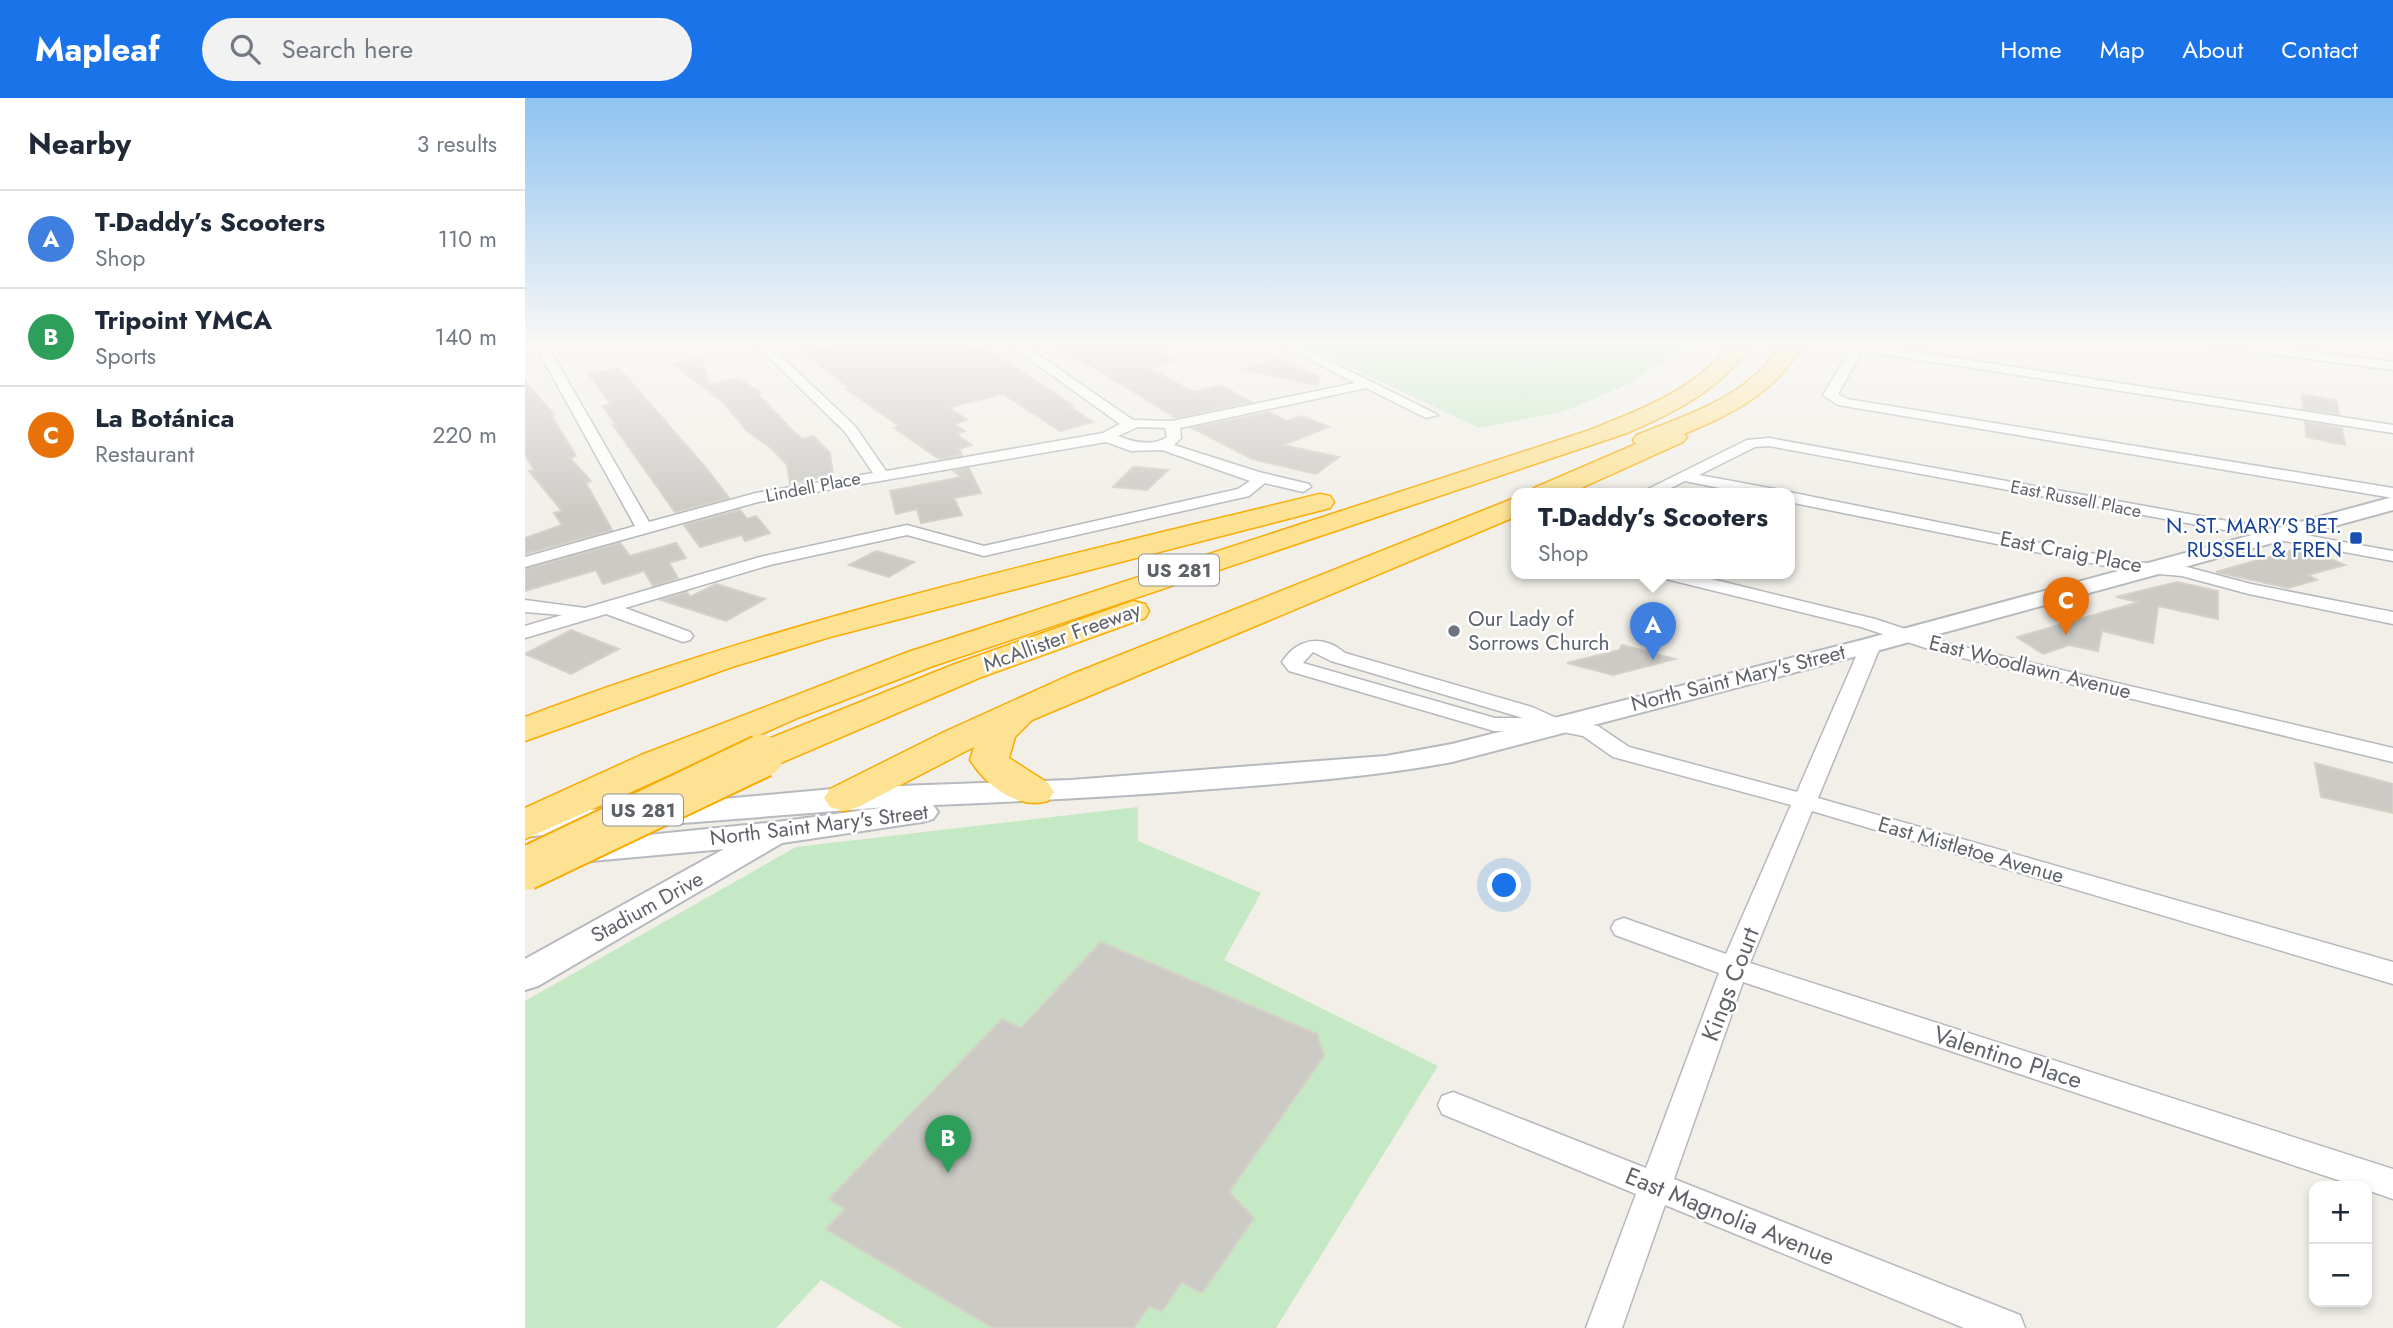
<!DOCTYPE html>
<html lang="en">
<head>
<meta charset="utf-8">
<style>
  :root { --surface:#fff; --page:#f2f2f3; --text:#1f2937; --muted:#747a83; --line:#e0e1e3; --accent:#1a73e8 }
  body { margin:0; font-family:Jost,sans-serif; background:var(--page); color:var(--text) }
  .controls { position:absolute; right:21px; bottom:21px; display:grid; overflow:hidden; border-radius:14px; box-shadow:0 4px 10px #0003 }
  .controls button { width:63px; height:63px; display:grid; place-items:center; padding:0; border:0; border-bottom:2px solid var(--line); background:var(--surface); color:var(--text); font:35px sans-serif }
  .you { position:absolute; left:980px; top:788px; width:24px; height:24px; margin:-18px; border:5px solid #fff; border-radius:50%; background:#1a73e8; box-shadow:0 0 0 10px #1a73e833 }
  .badge { display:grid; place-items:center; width:46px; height:46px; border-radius:50%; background:var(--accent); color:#fff; font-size:23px; font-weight:700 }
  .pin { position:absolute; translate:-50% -58px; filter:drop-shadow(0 2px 4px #0008) }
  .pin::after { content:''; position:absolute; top:37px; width:24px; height:21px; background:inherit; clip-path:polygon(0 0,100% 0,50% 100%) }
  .popup { position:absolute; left:986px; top:390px; width:284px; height:91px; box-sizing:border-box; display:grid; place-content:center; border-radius:14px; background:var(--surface); filter:drop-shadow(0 2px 5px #0005); font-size:23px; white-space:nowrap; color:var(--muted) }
  .popup b { font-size:26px; color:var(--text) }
  .popup::after { content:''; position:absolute; left:50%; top:100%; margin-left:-14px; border:14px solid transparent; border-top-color:var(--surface) }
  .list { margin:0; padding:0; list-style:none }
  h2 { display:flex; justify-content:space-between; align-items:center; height:91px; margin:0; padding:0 28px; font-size:30px }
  h2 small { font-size:23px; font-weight:400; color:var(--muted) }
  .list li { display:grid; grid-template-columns:46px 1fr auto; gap:21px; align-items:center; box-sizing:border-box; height:98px; padding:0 28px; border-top:2px solid var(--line) }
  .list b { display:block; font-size:26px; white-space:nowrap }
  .list p { margin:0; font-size:23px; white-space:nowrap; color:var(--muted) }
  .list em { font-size:23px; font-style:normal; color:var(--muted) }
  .icon { flex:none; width:38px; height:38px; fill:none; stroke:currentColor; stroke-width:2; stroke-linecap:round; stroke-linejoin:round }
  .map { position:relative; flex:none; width:1868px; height:1230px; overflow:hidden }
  header { display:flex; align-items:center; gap:42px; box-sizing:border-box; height:98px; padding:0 35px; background:var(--accent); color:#fff }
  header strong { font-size:33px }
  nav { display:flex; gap:38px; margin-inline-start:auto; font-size:24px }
  .search { width:490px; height:63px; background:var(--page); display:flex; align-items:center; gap:18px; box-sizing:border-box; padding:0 24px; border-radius:38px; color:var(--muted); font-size:26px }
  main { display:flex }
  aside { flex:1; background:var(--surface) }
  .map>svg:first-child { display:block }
</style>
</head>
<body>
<header>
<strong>Mapleaf</strong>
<div class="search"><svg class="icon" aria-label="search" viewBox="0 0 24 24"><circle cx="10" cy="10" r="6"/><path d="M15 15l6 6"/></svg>Search here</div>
<nav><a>Home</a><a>Map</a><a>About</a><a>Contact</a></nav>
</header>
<main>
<aside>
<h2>Nearby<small>3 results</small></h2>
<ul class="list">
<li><span class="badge" style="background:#3f7fe0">A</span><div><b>T-Daddy’s Scooters</b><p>Shop</p></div><em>110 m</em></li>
<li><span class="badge" style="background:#2e9e5b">B</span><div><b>Tripoint YMCA</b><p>Sports</p></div><em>140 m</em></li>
<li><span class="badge" style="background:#e8710a">C</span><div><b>La Botánica</b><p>Restaurant</p></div><em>220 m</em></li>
</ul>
</aside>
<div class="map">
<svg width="1868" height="1230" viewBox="0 0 1868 1230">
  <rect width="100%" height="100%" fill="#f1efe8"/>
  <!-- green -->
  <g fill="#c5e8c5">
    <polygon points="775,245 1168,245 1101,287 1040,313 954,330"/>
    <polygon points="613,709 613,743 736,795 699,862 913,968 751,1230 377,1230 296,1182 251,1230 0,1230 0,903 271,749"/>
  </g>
  <!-- building -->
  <g fill="#cccac5" stroke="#d6d1c6" stroke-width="2">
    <polygon points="321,245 431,245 432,255 457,248 549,308 545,309 568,324 535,333 478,296 424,309 442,322 429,326 440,333 431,336 447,347 434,351 437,357 414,361 369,330 374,328 321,291 324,290 278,254"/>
    <polygon points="529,245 633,245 631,250 652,262 623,270 668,294 696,287 726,304 651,320"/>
    <polygon points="177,260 184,287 213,280 236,295 233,296 270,335 278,341 288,338 305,355 308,377 265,386 262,367 247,351 221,332 199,305 147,265"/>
    <polygon points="753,260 794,279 792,287 719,271"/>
    <polygon points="93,269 181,370 204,400 150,414 88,327 91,327 78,308 86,306 64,276"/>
    <polygon points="0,284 29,316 26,317 51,358 45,360 66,383 61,385 87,432 0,456 0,440 37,427 29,415 37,413 4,373 9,372 0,356"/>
    <polygon points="1777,296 1811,302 1814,316 1778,311"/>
    <polygon points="744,314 761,323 777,318 804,329 758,347 814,359 791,376 727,361 667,330"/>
    <polygon points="1780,324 1817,330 1820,347 1781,339"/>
    <polygon points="608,369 612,369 643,372 622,392 588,389"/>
    <polygon points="444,370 456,395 429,400 437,417 396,425 392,411 371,416 365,393 436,379 429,373"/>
    <polygon points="215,412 222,421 231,418 245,435 220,443 217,437 175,449 159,427"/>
    <polygon points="95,445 105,458 151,445 161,460 144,465 153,480 128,488 119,473 78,486 71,472 0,493 0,471"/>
    <polygon points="1778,449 1820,467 1783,477 1792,482 1763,490 1691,474"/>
    <polygon points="351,453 389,464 364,479 324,467"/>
    <polygon points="1652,484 1693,493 1693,521 1633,508 1628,545 1577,533 1573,553 1544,547 1518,556 1492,539 1614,504 1591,499"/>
    <polygon points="191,486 240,501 201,523 136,502 162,494 165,499"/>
    <polygon points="46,532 71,542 94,551 46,576 0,556"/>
    <polygon points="1097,547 1150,561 1088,577 1042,565 1094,552"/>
    <polygon points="1790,665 1868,686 1868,715 1796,699"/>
    <polygon points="576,844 792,936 799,958 704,1094 729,1120 677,1195 657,1184 637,1213 624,1208 609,1230 468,1230 301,1131 320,1111 304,1101 477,921 496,930"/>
  </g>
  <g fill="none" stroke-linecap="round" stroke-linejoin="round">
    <defs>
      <g id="minor">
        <path d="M9,245H21L124,424L231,395L348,375L320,334L229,245H242L330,328L361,373L578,335L595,326L482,245H496L608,322L647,323L830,285L754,245H769L913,317L901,320L841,290L655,330L656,340L649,347L734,374L784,386L786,389L778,394L740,385L724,398L459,458L382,437L245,467L100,510L165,534L168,538L165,542L158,544L81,516L0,540V528L37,517L0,514V502L60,510L235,459L382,427L459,448L713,391L725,383L637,352L606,353L581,344L233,404L0,469V459L110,428ZM613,329L640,330L642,339C627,349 608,344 593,338Z"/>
        <polygon points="1333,245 1868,327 1868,335 1337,253 1313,296 1322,301 1868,390 1868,400 1313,307 1298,297 1327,249"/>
        <polygon points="1685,245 1718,245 1868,264 1868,272 1691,249"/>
        <polygon points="1244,340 1868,453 1868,463 1244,348 1230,349 1174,377 1250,391 1258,396 1224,396 1160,383 1134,396 1113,396 1222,342"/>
        <polygon points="1264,394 1610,464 1658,468 1726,486 1868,514 1868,526 1724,496 1657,478 1610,474 1264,404 1264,396 1258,396"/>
        <polygon points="1134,476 1166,476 1350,521 1426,546 1868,650 1868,664 1413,554 1336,529 1137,480"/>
        <path d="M1346,541L1356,547L1293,700L1868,864V886L1287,713L1225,865L1868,1071V1101L1842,1092V1088H1831L1218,884L1149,1081L1495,1217L1500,1230H1439L1140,1107L1097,1230H1061L1111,1096L917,1016L913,1007L917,998L928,994L1121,1070L1194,875L1090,837L1086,830L1090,823L1099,820L1201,856L1266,707L1088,659L1058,638L1028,632L969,633L764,573L757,564C772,540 798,536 820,555L1007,609L1034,621L1073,628L1104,649L1272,694L1336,547ZM788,554L806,563L998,620H970L778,565Z"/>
      </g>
      <g id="secondary">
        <path d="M1868,399V412L1355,552L927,664C852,678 776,684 700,690C603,698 506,703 408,707L413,714L408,721L397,724L257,745L13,888L0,892V861L199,751L55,764L44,761L39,753L44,745L252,724L362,709L132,727L121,724L116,717L121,710L132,707L319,690L546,682L794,663L861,658L927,646L1337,542Z"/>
        <polygon points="88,710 99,714 104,721 99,728 0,739 0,717"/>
      </g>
      <g id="motorway">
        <path d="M1206,245H1228C1196,291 1153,313 1102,335L408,568L275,619L0,741V710L116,657L383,554L1065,332C1117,311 1172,291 1206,245Z"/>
        <path d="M1256,245H1278C1253,293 1208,316 1159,336L1162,339L1158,344L1043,396H1005L1009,390L1111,346L1108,342L1112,337C1164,316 1228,297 1256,245Z"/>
        <path d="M795,396L805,398L809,404L805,410L305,539L207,569L0,643V619C259,521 527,461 795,396Z"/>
        <path d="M992,399V418L507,622L490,639L484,660L523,685L529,694L523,703C492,712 461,687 445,662L449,649L333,709L319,713L305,709L299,700L305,691L419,634L545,577Z"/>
        <polygon points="608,503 620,506 624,513 620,520 454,580 251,667 237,670 223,667 218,658 223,649 430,566"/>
      </g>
    </defs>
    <!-- minor casing -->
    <use href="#minor" stroke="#b5b8bc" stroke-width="3"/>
    <!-- secondary casing -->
    <use href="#secondary" stroke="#b6babf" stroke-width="4"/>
    <!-- motorway casing -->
    <use href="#motorway" stroke="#f9ab00" stroke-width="3"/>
    <!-- minor -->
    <use href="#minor" fill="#fff" fill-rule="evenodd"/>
    <!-- secondary -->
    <use href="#secondary" fill="#fff" fill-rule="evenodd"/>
    <!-- motorway -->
    <use href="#motorway" fill="#fde293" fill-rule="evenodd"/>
    <defs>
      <polyline id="motorway-bridge" points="0,771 237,658"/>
    </defs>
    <!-- motorway-bridge casing -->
    <use href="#motorway-bridge" stroke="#f9ab00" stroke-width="46" stroke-linecap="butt"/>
    <!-- motorway-bridge -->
    <use href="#motorway-bridge" stroke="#fde293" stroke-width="42"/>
  </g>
  <!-- sky -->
  <linearGradient id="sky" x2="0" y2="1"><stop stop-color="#8fc3f1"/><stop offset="0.59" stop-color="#f9f8f5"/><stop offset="1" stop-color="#f9f8f5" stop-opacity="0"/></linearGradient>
  <rect width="1868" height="417" fill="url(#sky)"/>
  <!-- markers -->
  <rect fill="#1a4fb4" stroke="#fff" stroke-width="2.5" x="1824" y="433" width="14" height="14" rx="3.5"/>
  <circle fill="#6b7280" stroke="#fff" stroke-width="2.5" cx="929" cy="533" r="7"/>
  <g text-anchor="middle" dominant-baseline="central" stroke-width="5" stroke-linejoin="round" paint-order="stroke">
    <!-- far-street labels -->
    <g font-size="18" fill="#5f6368" stroke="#fff">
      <text transform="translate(288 389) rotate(-11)">Lindell Place</text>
      <text transform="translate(1551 401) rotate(11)">East Russell Place</text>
    </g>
    <!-- shield labels -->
    <g fill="#fff" stroke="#8f9295" stroke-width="2">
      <rect x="614" y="456.5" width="80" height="31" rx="5"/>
      <rect x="78" y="696.5" width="80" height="31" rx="5"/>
    </g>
    <g font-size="19" font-weight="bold" fill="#5f6368">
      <text x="654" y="472">US 281</text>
      <text x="118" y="712">US 281</text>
    </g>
    <!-- transit labels -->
    <g font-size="21" fill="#164399" stroke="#fff" text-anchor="end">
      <text x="1817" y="428">N. ST. MARY'S BET.<tspan x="1817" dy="24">RUSSELL &amp; FREN</tspan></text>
    </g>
    <!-- street labels -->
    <g font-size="21" fill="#5f6368" stroke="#fff">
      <text transform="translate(1546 454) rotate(11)">East Craig Place</text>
      <text transform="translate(537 539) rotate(-20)">McAllister Freeway</text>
      <text transform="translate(1505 569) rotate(14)">East Woodlawn Avenue</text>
      <text transform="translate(1213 580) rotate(-14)">North Saint Mary's Street</text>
      <text transform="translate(294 727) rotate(-7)">North Saint Mary's Street</text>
      <text transform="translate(1446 752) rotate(16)">East Mistletoe Avenue</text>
      <text transform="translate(122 809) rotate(-29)">Stadium Drive</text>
    </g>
    <!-- worship labels -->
    <g font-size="21" fill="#5b616d" stroke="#fff" text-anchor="start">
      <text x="943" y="521">Our Lady of<tspan x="943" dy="24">Sorrows Church</tspan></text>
    </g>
    <!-- near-street labels -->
    <g font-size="24" fill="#5f6368" stroke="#fff">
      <text transform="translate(1205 886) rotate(-69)">Kings Court</text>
      <text transform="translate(1483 959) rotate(18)">Valentino Place</text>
      <text transform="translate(1205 1118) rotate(22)">East Magnolia Avenue</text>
    </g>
  </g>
</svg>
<div class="controls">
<button>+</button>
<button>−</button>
</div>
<div class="you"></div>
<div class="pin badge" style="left:1128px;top:562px;background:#3f7fe0">A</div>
<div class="popup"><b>T-Daddy’s Scooters</b>Shop</div>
<div class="pin badge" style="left:423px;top:1075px;background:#2e9e5b">B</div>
<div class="pin badge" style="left:1541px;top:537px;background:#e8710a">C</div>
</div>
</main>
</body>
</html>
